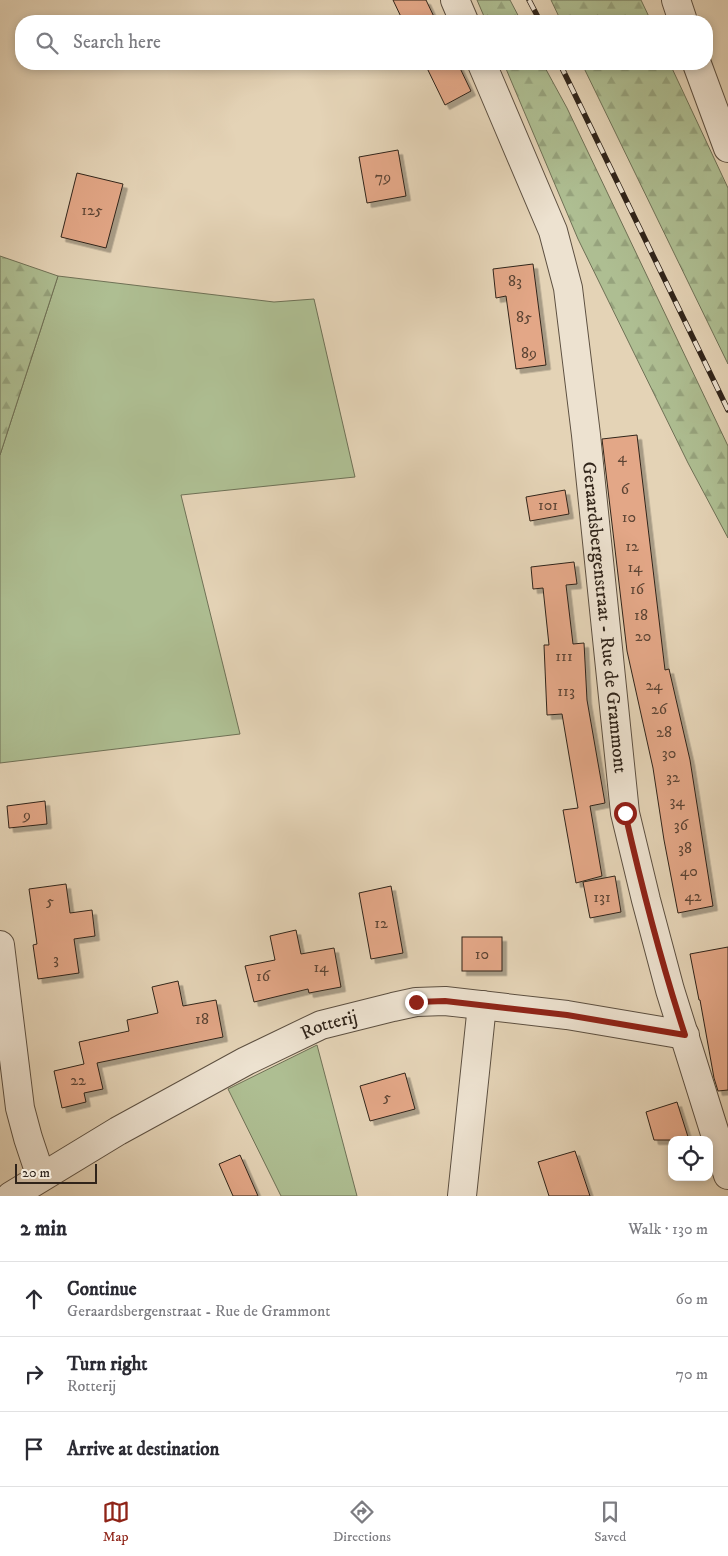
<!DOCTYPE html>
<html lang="en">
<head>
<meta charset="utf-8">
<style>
  :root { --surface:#fff; --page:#f7f7f7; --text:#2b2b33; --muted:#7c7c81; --line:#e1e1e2; --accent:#8f2418 }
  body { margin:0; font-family:"IM FELL DW Pica",serif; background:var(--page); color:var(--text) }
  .controls { position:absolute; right:15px; bottom:15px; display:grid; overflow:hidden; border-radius:10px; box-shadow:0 2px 8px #0003 }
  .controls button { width:45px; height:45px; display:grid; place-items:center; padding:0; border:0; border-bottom:1px solid var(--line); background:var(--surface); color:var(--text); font:25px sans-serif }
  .scale { position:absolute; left:15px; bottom:12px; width:82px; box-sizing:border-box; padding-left:5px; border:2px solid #30241a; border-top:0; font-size:14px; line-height:18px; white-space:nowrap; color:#30241a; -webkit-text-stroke:4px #ede2d0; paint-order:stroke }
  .stop { position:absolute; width:15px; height:15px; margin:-11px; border:4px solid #8f2418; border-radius:50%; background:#fff }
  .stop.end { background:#8f2418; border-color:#fff; box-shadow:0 1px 5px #0008 }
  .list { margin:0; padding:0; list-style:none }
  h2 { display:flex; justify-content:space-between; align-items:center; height:65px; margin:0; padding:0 20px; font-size:21px }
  h2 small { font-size:16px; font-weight:400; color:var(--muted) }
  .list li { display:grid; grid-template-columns:32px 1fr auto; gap:15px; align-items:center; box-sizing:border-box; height:75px; padding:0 20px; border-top:1px solid var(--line) }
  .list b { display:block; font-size:19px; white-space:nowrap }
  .list p { margin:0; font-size:16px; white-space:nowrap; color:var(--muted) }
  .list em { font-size:16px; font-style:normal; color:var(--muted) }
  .icon { flex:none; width:28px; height:28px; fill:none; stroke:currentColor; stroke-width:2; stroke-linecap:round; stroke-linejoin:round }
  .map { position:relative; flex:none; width:728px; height:1196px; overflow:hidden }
  .search { position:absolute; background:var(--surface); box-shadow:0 2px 8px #0003; left:15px; right:15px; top:15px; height:55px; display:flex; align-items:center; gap:12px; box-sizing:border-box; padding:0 18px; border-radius:20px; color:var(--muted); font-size:19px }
  .sheet { height:290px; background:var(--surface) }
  nav { display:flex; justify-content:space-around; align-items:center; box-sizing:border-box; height:70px; border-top:1px solid var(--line); background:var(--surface); font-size:14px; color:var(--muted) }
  nav a { display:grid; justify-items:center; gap:2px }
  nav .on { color:var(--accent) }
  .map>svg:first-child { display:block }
</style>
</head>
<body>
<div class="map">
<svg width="728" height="1196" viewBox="0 0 728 1196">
  <defs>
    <pattern id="forest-firs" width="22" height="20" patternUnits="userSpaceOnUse" patternTransform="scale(1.25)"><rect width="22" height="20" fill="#aebe92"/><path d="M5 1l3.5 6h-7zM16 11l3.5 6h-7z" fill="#96a37d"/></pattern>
    <filter id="shadow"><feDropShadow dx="4.5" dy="4.5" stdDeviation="0" flood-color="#0004"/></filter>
  </defs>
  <rect width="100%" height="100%" fill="#e4d3b6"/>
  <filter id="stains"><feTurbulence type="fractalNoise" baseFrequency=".004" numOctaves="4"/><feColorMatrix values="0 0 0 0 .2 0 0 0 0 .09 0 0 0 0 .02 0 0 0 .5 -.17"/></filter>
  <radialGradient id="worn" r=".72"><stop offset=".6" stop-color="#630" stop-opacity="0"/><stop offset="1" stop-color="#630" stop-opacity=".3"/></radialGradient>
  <!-- green -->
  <g fill="#aebe92" stroke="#6f7156">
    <polygon points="58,276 274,302 314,299 355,477 181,495 240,734 0,763 0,455"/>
    <polygon points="317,1045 357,1196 281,1196 228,1089"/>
  </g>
  <!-- forest -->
  <g fill="url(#forest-firs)" stroke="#6f7156">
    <polygon points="477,0 510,0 521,21 486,21"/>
    <polygon points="551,0 641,0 651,21 561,21"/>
    <polygon points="504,64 543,64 567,108 728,446 728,538 688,463 578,239"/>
    <polygon points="582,64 670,64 728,188 728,364"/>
    <polygon points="0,256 58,276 0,455"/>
  </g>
  <!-- building -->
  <g fill="#e3a787" stroke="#30241a" filter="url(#shadow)">
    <polygon points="393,0 426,0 436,21 403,21"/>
    <polygon points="425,64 458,64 471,91 445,105"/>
    <polygon points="398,150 406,196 367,203 359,157"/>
    <polygon points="77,173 123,184 106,248 61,237"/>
    <polygon points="533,264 546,365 516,369 506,296 496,298 493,269"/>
    <polygon points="637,435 665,670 669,669 690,760 713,906 678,913 664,840 653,768 627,651 602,439"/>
    <polygon points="565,490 569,514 530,521 526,497"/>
    <polygon points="574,562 577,584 566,585 573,644 584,643 587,700 605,803 590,806 602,876 576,883 563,810 578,808 562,714 547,715 544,645 549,645 543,588 533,589 531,567"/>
    <polygon points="45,801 47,824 9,828 7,806"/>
    <polygon points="615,876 621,912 590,918 583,882"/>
    <polygon points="66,884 70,913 92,910 95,936 74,939 79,973 38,979 33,945 37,944 29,889"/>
    <polygon points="391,886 403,953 371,959 359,893"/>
    <polygon points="296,930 301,954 334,948 341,987 309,993 308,989 254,1002 245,966 275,960 270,936"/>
    <rect x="462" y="937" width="40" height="34"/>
    <polygon points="728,947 728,1090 718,1091 714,1078 700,1000 699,1000 690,954"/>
    <polygon points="178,981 183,1006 216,1000 223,1037 97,1063 103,1089 84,1093 86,1102 62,1108 54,1071 84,1064 79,1042 129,1031 127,1020 158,1013 152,987"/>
    <polygon points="405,1073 415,1109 370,1121 360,1086"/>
    <polygon points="677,1102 689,1140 654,1140 646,1112"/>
    <polygon points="575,1151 590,1196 549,1196 538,1162"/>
    <polygon points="240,1155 258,1196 233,1196 219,1164"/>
  </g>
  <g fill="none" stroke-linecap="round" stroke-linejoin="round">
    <defs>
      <g id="minor">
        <polyline points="455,0 464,21"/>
        <polyline points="676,0 683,21"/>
        <path id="s1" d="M482,64L553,231L568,288L586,435L625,813L646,900L670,990L728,1175"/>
        <polyline points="697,64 728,148"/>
        <polyline points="0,945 20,1108 28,1138 41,1177"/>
        <path id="s2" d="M11,1196L118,1131L246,1061L321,1025L393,1007L416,1002L445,1001L567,1015L685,1035"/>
        <polyline points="462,1196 482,1005"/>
      </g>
    </defs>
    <!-- minor casing -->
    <use href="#minor" stroke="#5d5041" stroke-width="30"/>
    <!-- minor -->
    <use href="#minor" stroke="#ede2d0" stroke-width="28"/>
    <defs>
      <g id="rail">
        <polyline points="529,0 540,21"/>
        <polyline points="560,64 728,410"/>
      </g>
    </defs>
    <!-- rail casing -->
    <use href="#rail" stroke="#30241a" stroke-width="5.5"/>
    <!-- rail -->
    <use href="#rail" stroke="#ede2d0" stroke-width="4" stroke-dasharray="11" stroke-linecap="butt"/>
  </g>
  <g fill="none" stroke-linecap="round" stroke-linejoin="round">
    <!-- route -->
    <path stroke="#8f2418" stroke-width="6" d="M416,1002L445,1001L567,1015L685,1035C661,962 642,888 625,813"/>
  </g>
  <g text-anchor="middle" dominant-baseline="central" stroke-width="4" stroke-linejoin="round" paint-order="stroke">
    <!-- number labels -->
    <g font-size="16" fill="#5d4535">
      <text x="383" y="177">79</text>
      <text x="92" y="210">125</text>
      <text x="515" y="281">83</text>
      <text x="524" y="317">85</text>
      <text x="529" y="353">89</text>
      <text x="622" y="457">4</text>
      <text x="625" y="489">6</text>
      <text x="548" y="505">101</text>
      <text x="629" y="517">10</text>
      <text x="632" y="546">12</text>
      <text x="635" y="567">14</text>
      <text x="637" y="589">16</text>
      <text x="641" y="615">18</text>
      <text x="643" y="636">20</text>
      <text x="564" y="656">111</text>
      <text x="654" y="685">24</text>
      <text x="566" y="691">113</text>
      <text x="659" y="709">26</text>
      <text x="664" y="732">28</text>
      <text x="669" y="753">30</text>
      <text x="673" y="777">32</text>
      <text x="677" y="801">34</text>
      <text x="27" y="815">9</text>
      <text x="681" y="825">36</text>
      <text x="685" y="848">38</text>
      <text x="689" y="871">40</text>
      <text x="693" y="896">42</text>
      <text x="602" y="897">131</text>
      <text x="50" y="901">5</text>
      <text x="381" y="923">12</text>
      <text x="482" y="954">10</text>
      <text x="56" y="959">3</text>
      <text x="321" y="967">14</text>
      <text x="263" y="976">16</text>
      <text x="202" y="1019">18</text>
      <text x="78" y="1080">22</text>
      <text x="387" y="1097">5</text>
    </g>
    <!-- street labels -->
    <g font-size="19" fill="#30241a" stroke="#ede2d0">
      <text stroke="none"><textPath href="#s1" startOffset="572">Geraardsbergenstraat - Rue de Grammont</textPath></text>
      <text stroke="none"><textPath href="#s2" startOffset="362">Rotterij</textPath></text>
    </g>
  </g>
  <rect width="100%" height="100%" filter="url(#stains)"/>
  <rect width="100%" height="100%" fill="url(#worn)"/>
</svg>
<div class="controls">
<button><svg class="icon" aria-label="locate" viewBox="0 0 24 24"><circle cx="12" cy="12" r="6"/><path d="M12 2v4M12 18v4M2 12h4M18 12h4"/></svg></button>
</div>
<div class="scale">20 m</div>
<div class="stop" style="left:625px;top:813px"></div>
<div class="stop end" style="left:416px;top:1002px"></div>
<div class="search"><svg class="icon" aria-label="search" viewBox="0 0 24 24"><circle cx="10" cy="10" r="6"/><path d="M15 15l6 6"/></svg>Search here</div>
</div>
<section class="sheet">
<h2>2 min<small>Walk · 130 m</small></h2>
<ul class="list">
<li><svg class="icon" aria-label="ahead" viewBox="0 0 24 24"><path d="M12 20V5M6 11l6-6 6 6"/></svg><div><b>Continue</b><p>Geraardsbergenstraat - Rue de Grammont</p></div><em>60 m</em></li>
<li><svg class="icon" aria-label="right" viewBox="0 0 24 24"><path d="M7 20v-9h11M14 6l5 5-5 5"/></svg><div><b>Turn right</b><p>Rotterij</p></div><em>70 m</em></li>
<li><svg class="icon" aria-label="arrive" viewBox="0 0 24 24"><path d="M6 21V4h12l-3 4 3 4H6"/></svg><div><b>Arrive at destination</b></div></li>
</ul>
</section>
<nav>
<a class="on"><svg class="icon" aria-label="map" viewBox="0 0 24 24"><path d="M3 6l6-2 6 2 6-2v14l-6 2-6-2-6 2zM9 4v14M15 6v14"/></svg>Map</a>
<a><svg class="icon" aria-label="directions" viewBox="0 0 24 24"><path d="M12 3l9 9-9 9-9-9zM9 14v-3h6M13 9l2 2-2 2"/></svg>Directions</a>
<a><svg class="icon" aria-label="saved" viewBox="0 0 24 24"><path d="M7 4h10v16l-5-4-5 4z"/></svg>Saved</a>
</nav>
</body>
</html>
